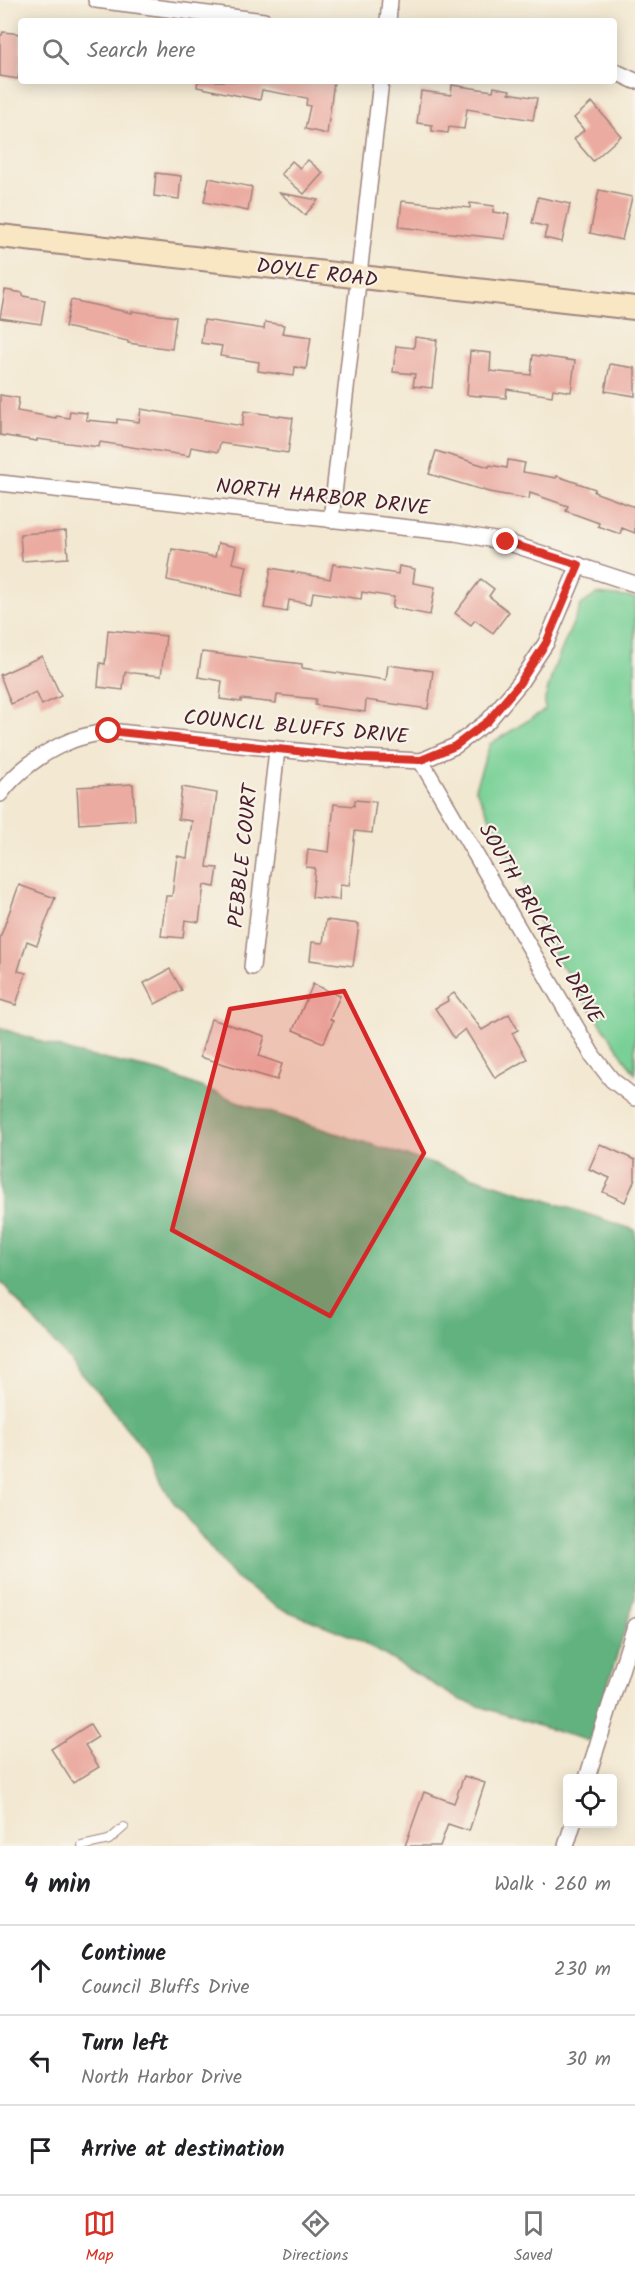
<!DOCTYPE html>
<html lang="en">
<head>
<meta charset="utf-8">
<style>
  :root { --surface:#fff; --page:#f2f2f2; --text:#202124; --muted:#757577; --line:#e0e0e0; --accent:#d93025 }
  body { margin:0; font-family:Kalam,sans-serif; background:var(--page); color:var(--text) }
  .controls { position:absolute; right:18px; bottom:18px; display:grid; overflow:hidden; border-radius:6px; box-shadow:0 3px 15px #0003 }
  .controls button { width:54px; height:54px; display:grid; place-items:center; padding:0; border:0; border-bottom:2px solid var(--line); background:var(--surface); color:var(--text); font:30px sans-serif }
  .stop { position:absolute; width:18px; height:18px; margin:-14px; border:4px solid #d93025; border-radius:50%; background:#fff }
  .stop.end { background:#d93025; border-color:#fff; box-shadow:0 2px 6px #0008 }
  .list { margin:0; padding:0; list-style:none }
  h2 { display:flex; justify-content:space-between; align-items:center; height:78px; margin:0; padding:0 24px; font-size:26px }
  h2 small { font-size:20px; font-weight:400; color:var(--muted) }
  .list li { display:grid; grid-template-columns:39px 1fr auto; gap:18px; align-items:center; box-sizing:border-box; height:90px; padding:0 24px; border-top:2px solid var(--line) }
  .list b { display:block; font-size:22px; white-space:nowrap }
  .list p { margin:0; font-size:20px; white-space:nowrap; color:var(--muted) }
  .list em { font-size:20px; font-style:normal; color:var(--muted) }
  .icon { flex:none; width:33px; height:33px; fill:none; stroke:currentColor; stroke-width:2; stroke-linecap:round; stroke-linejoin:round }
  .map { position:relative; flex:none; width:635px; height:1846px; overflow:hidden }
  .search { position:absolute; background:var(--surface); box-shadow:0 3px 15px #0003; left:18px; right:18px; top:18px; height:66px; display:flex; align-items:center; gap:15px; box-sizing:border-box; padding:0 21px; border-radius:6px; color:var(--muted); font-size:22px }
  .sheet { height:348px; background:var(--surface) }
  nav { display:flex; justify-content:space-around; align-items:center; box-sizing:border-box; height:84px; border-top:2px solid var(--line); background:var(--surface); font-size:16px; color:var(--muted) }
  nav a { display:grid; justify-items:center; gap:3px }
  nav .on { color:var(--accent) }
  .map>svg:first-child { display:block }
</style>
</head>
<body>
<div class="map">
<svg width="635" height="1846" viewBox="0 0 635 1846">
  <rect width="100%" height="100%" fill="#f7f3e8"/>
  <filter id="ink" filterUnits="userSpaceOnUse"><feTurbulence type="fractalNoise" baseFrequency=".0167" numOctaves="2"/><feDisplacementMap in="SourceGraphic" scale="12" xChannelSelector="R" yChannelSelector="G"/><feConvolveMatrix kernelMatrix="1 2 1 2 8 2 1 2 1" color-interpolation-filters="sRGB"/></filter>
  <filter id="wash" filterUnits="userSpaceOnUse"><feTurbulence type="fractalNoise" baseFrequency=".008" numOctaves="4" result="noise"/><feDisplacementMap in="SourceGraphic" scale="24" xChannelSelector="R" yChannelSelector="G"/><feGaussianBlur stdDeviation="1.35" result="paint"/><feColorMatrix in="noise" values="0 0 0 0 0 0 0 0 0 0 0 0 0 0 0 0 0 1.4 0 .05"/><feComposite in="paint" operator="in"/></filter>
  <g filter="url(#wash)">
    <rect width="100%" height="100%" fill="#f3e8d1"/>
    <!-- green -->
    <polygon fill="#78d096" stroke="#617860" stroke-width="1.5" points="597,594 635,598 635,1074 555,956 523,883 475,788 490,744 545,710 545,699 554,668 567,637 581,605"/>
    <!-- forest -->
    <polygon fill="#62b27f" stroke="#566855" stroke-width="1.5" points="0,1028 75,1053 162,1072 244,1104 536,1197 635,1230 635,1598 590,1741 548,1729 458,1699 356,1638 277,1607 235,1578 172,1500 139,1444 100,1394 22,1307 0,1280"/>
    <g id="blocks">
      <!-- building -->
      <g fill="#ebaba1">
        <polygon points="3,32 21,34 21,57 18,79 0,76 0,35 2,35"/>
        <polygon points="198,81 334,81 327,134 305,129 310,106 306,105 307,98 262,90 260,100 197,87"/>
        <polygon points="452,85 493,91 494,87 510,90 509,93 537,98 533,120 467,109 464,129 449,127 448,133 432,131 432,125 417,123 421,91 451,95"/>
        <polygon points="592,102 621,136 593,161 574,139 584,130 574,118"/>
        <polygon points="308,160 323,173 304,194 281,174 292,161 300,168"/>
        <polygon points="156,173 181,176 179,199 154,196"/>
        <polygon points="209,178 252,187 248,211 204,202"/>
        <polygon points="599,190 632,197 622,240 590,233"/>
        <polygon points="280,193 318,200 305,215"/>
        <polygon points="538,197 570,204 562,242 544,238 547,227 532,223"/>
        <polygon points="402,201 470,208 470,203 494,206 493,212 509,214 505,239 399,227"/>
        <polygon points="5,290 23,293 23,296 45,300 41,324 0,318"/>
        <polygon points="71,300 132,313 132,311 176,317 172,349 128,343 128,341 65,327"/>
        <polygon points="204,320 264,329 265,322 284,325 282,333 311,337 306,369 295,367 294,376 258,371 259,362 220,356 222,346 201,343"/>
        <polygon points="415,337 437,340 432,388 413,386 415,374 393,372 396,346 414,348"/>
        <polygon points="470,351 491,353 490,371 531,375 533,355 575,361 571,392 553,389 552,396 507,389 506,398 467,395"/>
        <polygon points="610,364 635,368 635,396 605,391"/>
        <polygon points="0,395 19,398 17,411 56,418 56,416 69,418 70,411 87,413 86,420 117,423 117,419 139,422 141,409 242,426 244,411 293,418 288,453 220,443 218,452 191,447 189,456 100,442 99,447 37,439 37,441 0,435"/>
        <polygon points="436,451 489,467 490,465 507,468 508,460 525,463 523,472 556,478 557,476 595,489 594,492 635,507 635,533 622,528 620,534 598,526 599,523 566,511 568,506 530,493 529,499 489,492 429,474"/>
        <polygon points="66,531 68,558 22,561 20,534"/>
        <polygon points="218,543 236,547 232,563 247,566 241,596 167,580 172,549 215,557"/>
        <polygon points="333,564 398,574 399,566 415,569 413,583 435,587 430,615 392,608 394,597 362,592 361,599 313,592 311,604 289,600 287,612 264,608 271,568 330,579"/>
        <polygon points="481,579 494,589 489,596 509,612 493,633 475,620 471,625 455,613"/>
        <polygon points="108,630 166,636 161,676 125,672 123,690 98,687 100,663 105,664"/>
        <polygon points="202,652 302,664 302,668 386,680 388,665 433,671 428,709 366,700 365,712 315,705 316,699 277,695 276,703 241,699 241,702 220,699 222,681 198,677"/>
        <polygon points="42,656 61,696 42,705 36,692 11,704 0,675"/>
        <polygon points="133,784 135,820 79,824 77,787"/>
        <polygon points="182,787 217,793 207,867 218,868 215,887 204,885 199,922 185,920 183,938 161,936 166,896 172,896 177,856 187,858 192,821 178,819"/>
        <polygon points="355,800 376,802 372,833 355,831 349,886 340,885 339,900 312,897 315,868 306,867 308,849 329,852 334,804 354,806"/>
        <polygon points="19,885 55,898 37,945 27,941 18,971 26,973 16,1005 0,1000 0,938"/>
        <polygon points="326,920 359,924 353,966 310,960 312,942 323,943"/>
        <polygon points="170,969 182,990 155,1004 144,983"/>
        <polygon points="313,984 340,996 330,1019 333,1021 324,1043 293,1030"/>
        <polygon points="454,993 482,1030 509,1014 518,1030 512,1033 527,1059 495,1078 465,1029 454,1038 435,1008 448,1001 447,998"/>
        <polygon points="211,1019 265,1036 259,1056 282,1064 277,1080 200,1057"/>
        <polygon points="600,1144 635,1160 635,1179 625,1202 603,1192 610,1178 589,1169"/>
        <polygon points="90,1724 98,1737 85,1745 99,1767 73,1783 51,1749"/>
        <polygon points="464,1776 485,1783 469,1831 448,1824 440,1846 405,1846 424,1792 454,1803"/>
      </g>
    </g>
  </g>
  <g filter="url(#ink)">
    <use href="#blocks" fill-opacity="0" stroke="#9e847e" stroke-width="1.5"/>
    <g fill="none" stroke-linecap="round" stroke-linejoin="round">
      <defs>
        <polyline id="lane" points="82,1846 109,1840 124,1827"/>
        <g id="street">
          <polyline points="96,0 264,21"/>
          <polyline points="388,21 390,0"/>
          <polyline points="614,71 635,81"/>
          <polyline points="0,483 455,533 506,542 635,584"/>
          <polyline points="331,520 381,81"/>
          <polyline points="421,761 593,1056 612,1080 635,1098"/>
          <path d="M0,794C16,772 43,752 68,742C80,736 96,734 109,731L363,758L421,761L455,746L488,721L519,684L546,643L579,565"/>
          <polyline points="252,967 277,750"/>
          <polyline points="587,1778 635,1626"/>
          <polyline points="566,1846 573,1824"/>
        </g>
        <polyline id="secondary" points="0,236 635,308"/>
      </defs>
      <!-- lane casing -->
      <use href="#lane" stroke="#9e847e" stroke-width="10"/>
      <!-- street casing -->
      <use href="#street" stroke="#9e847e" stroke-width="18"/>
      <!-- secondary casing -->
      <use href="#secondary" stroke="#9e847e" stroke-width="26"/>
      <!-- lane -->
      <use href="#lane" stroke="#fff" stroke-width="8"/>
      <!-- street -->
      <use href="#street" stroke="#fff" stroke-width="15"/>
      <!-- secondary -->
      <use href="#secondary" stroke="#f9e7c3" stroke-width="22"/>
    </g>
  </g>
  <g fill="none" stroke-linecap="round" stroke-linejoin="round" filter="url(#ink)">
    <!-- route -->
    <polyline stroke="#d93025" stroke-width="8" points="109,731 363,758 421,760 455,746 488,721 519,684 546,643 579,565 506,542"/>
  </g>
  <!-- marked area -->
  <path fill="#d62828" fill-opacity="0.2" stroke="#d62828" stroke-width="4.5" stroke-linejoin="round" d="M344,991L424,1153L330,1316L172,1230L230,1009Z"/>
  <g text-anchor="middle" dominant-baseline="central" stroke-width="4.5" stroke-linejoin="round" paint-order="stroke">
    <!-- street labels -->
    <g font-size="21" fill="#4a1f2b" stroke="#f7f3e8">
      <text transform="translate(317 274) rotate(7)">DOYLE ROAD</text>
      <text transform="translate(323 498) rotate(6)">NORTH HARBOR DRIVE</text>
      <text transform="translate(296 728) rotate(5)">COUNCIL BLUFFS DRIVE</text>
      <text transform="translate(244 856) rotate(-84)">PEBBLE COURT</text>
      <text transform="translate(540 924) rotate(60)">SOUTH BRICKELL DRIVE</text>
    </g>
  </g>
</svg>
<div class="controls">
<button><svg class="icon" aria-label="locate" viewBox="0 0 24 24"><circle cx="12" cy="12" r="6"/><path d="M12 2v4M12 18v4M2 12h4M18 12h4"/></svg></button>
</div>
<div class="stop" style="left:109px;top:731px"></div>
<div class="stop end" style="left:506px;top:542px"></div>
<div class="search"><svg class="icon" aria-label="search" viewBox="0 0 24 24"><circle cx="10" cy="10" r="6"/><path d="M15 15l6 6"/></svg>Search here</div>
</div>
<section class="sheet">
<h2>4 min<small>Walk · 260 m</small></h2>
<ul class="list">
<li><svg class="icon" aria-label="ahead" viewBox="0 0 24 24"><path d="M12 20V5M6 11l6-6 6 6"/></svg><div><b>Continue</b><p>Council Bluffs Drive</p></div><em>230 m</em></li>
<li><svg class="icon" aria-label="left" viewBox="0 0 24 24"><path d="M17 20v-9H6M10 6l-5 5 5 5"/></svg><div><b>Turn left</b><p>North Harbor Drive</p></div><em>30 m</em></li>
<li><svg class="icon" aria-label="arrive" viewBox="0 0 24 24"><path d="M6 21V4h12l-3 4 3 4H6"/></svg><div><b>Arrive at destination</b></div></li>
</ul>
</section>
<nav>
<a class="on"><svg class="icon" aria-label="map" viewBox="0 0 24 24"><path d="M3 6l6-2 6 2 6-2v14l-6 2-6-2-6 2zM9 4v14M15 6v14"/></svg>Map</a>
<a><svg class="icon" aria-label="directions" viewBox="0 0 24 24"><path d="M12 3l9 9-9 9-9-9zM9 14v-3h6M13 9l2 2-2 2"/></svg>Directions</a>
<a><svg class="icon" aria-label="saved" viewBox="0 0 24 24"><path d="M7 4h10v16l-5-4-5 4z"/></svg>Saved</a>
</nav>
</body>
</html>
